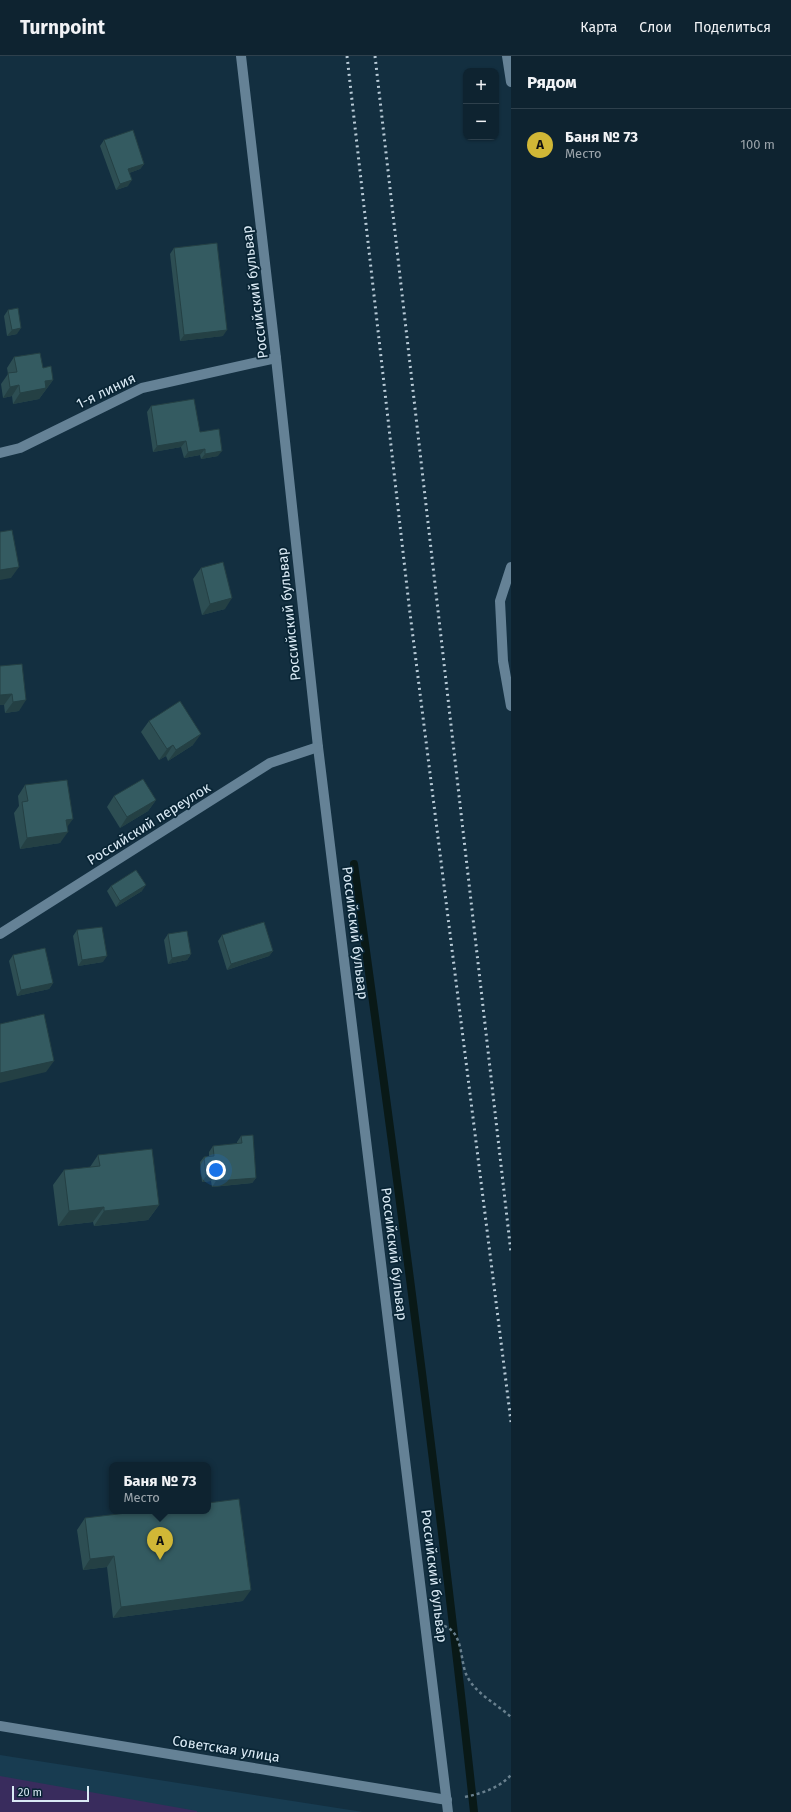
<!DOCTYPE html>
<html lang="ru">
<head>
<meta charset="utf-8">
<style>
  :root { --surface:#0e2330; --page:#1c2f3c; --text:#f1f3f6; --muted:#9ba4ab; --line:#2e404c; --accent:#d1b736 }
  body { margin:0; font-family:"Fira Sans",sans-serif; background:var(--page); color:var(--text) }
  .controls { position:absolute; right:12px; top:12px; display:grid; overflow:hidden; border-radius:8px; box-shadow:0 1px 3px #0004 }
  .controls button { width:36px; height:36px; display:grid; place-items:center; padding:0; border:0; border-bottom:1px solid var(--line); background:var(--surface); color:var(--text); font:20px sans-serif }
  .scale { position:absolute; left:12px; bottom:10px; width:77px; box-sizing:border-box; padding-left:4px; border:2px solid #daeaf5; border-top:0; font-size:11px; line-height:14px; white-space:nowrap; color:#daeaf5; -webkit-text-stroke:3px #092535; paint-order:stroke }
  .you { position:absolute; left:216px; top:1114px; width:14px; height:14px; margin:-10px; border:3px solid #fff; border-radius:50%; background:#1a73e8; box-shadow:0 0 0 6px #1a73e833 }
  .badge { display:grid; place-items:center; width:26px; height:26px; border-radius:50%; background:var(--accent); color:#111; font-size:13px; font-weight:700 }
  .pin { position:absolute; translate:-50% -33px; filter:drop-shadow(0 1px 2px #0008) }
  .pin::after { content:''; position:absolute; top:21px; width:14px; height:12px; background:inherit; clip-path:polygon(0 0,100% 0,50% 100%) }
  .popup { position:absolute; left:109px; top:1406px; width:102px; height:52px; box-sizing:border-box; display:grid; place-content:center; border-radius:8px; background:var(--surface); filter:drop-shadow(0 1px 3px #0005); font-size:13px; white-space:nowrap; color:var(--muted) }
  .popup b { font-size:15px; color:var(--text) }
  .popup::after { content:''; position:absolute; left:50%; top:100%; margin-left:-8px; border:8px solid transparent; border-top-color:var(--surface) }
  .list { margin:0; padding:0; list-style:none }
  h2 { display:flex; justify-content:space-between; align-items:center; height:52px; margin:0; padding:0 16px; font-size:17px }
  h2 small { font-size:13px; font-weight:400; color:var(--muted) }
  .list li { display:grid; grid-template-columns:26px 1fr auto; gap:12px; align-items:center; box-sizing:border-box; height:72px; padding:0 16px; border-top:1px solid var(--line) }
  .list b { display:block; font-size:15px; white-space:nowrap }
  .list p { margin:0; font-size:13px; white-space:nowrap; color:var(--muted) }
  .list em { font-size:13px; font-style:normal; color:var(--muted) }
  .map { position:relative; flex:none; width:511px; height:1756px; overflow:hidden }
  header { display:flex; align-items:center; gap:24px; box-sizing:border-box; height:56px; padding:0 20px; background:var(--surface); border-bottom:1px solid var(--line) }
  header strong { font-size:19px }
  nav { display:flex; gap:22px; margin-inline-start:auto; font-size:14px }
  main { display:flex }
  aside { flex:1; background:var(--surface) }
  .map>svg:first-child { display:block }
</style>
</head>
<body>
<header>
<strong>Turnpoint</strong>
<nav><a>Карта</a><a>Слои</a><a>Поделиться</a></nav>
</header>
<main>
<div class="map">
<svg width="511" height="1756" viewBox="0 0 511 1756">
  <rect width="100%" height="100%" fill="#132f40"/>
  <!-- built -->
  <polygon fill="#183c51" points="0,1699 363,1756 0,1756"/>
  <!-- green -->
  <polygon fill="#392c5d" points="0,1720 197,1755 197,1756 0,1756"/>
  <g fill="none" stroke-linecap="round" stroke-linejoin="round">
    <!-- stream -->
    <path stroke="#091917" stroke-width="8" d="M354,808C398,1124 440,1439 474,1756"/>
    <!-- path -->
    <g stroke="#69808e" stroke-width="2.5" stroke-dasharray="3 3" stroke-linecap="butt">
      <path d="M444,1570C463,1576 460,1603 466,1618C474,1637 497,1648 511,1661"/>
      <path d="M465,1741C483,1737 499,1732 511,1719"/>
    </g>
    <!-- minor -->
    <g stroke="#658296" stroke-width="10">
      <polyline points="241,0 276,302 318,691 448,1756"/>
      <polyline points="507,0 511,26"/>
      <polyline points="0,397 20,392 142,332 276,302"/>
      <polyline points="511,511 500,545 503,605 511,650"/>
      <polyline points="0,878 270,707 318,691"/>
      <polyline points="0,1670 447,1744"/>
    </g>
    <!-- rail -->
    <g stroke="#b9cbd7" stroke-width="3" stroke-dasharray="2 4" stroke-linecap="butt">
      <polyline points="347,0 409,549 511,1366"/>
      <polyline points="375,0 511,1197"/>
    </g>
  </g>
  <!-- wall -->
  <g fill="#2d4e53">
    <polygon points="104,84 144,108 140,113 129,117 128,130 116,134 100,90"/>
    <polygon points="174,192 223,280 180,285 170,198"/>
    <polygon points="8,254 17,278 7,280 4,260"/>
    <polygon points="14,301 43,312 53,324 39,343 13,348 12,340 3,342 1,328 8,318 7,312"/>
    <polygon points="151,350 200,376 218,400 201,403 200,399 184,402 181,391 153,396 147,356"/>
    <polygon points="201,512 225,553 202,559 193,523"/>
    <polygon points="0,610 19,655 5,657 4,649 0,649"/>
    <polygon points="149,665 193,689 168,705 166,700 159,704 141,676"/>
    <polygon points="25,729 67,771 60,787 20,793 14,757 19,750 18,740"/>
    <polygon points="114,740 156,744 148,755 120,772 107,751"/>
    <polygon points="111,830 142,835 116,851 107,835"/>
    <polygon points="77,874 103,906 78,910 73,880"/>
    <polygon points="168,878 191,898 187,904 168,908 164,884"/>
    <polygon points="222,879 273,895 269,900 227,914 218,885"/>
    <polygon points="13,899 53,927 49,933 17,940 9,905"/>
    <polygon points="241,1080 256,1122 252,1127 212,1131 211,1125 202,1126 200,1106 204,1101 209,1100 209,1096 213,1090 237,1088 237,1086"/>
    <polygon points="98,1099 159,1149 148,1164 94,1170 93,1166 58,1170 53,1129 64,1114 90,1111"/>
    <polygon points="85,1462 243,1545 113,1562 107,1511 83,1514 77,1474"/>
  </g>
  <!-- shaded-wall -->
  <g fill="#244044">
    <polygon points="144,108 140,113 124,119 128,113"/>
    <polygon points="132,124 128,130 116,134 120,128"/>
    <polygon points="21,272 17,278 7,280 12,274"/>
    <polygon points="227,274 223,280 180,285 184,279"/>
    <polygon points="53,324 39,343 13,348 20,337 45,325"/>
    <polygon points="19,329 12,340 3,342 10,331"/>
    <polygon points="186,385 181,391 153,396 157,390"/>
    <polygon points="205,393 200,399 184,402 188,396"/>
    <polygon points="222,395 218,400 201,403 205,398"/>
    <polygon points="19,511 11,522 0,524 0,514"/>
    <polygon points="232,542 225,553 202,559 210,548"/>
    <polygon points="12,638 4,649 0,649 0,639"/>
    <polygon points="26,644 19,655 5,657 13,646"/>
    <polygon points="201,678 193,689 168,705 176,694"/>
    <polygon points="173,689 166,700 159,704 167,693"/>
    <polygon points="156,744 148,755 120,772 127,761"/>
    <polygon points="73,763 65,774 66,764"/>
    <polygon points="68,776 60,787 20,793 27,782"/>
    <polygon points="146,829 142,835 116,851 120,845"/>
    <polygon points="273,895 269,900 227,914 231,908"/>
    <polygon points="191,898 187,904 168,908 172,902"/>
    <polygon points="107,900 103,906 78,910 82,904"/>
    <polygon points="53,927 49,933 17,940 21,934"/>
    <polygon points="54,1005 46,1016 0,1027 0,1017"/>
    <polygon points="215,1119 211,1125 202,1126 206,1120"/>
    <polygon points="256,1122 252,1127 212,1131 216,1125"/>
    <polygon points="159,1149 148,1164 94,1170 104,1155"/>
    <polygon points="104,1151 93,1166 58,1170 69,1155"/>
    <polygon points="114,1500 107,1511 83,1514 90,1503"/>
    <polygon points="251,1534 243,1545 113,1562 121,1551"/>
  </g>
  <!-- building -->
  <g fill="#345b61" stroke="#244044">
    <polygon points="133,74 144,108 128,113 132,124 120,128 104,84"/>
    <polygon points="217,187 227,274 184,279 174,192"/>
    <polygon points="18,252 21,272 12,274 8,254"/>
    <polygon points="40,297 43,312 51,310 53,324 45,325 46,332 20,337 19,329 10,331 8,317 17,316 14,301"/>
    <polygon points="194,343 200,376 219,373 222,395 205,398 205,393 188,396 186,385 157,390 151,350"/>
    <polygon points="12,474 19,511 0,514 0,476"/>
    <polygon points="223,506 232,542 210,548 201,512"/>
    <polygon points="22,608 26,644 13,646 12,638 0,639 0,610"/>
    <polygon points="180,645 201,678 176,694 173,689 167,693 149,665"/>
    <polygon points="143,723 156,744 127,761 114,740"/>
    <polygon points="67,724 73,763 66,764 68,776 27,782 22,746 28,745 25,729"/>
    <polygon points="136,814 146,829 120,845 111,830"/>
    <polygon points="264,866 273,895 231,908 222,879"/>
    <polygon points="102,871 107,900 82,904 77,874"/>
    <polygon points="187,875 191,898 172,902 168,878"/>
    <polygon points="45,892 53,927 21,934 13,899"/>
    <polygon points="44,958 54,1005 0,1017 0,968"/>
    <polygon points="253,1079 256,1122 216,1125 215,1119 206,1120 204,1101 214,1100 213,1090 242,1087 241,1080"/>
    <polygon points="152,1093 159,1149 104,1155 104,1151 69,1155 64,1114 100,1110 98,1099"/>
    <polygon points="239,1443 251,1534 121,1551 114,1500 90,1503 85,1462 143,1455 208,1455 208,1447"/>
  </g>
  <g text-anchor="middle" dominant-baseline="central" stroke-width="3.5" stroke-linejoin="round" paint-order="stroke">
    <!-- street labels -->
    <g font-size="14" fill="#daeaf5" stroke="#092535">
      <text transform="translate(255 236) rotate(-97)">Российский бульвар</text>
      <text transform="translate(106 335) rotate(-26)">1-я линия</text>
      <text transform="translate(289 558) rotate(-96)">Российский бульвар</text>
      <text transform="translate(149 768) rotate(-32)">Российский переулок</text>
      <text transform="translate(355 877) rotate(83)">Российский бульвар</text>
      <text transform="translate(394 1198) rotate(83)">Российский бульвар</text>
      <text transform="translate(434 1520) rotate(83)">Российский бульвар</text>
      <text transform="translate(226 1693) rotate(9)">Советская улица</text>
    </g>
  </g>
</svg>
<div class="controls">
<button>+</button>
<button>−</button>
</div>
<div class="scale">20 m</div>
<div class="you"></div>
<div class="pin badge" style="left:160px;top:1504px">A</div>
<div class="popup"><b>Баня № 73</b>Место</div>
</div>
<aside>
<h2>Рядом<small></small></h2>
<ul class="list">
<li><span class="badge">A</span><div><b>Баня № 73</b><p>Место</p></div><em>100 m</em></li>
</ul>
</aside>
</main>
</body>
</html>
